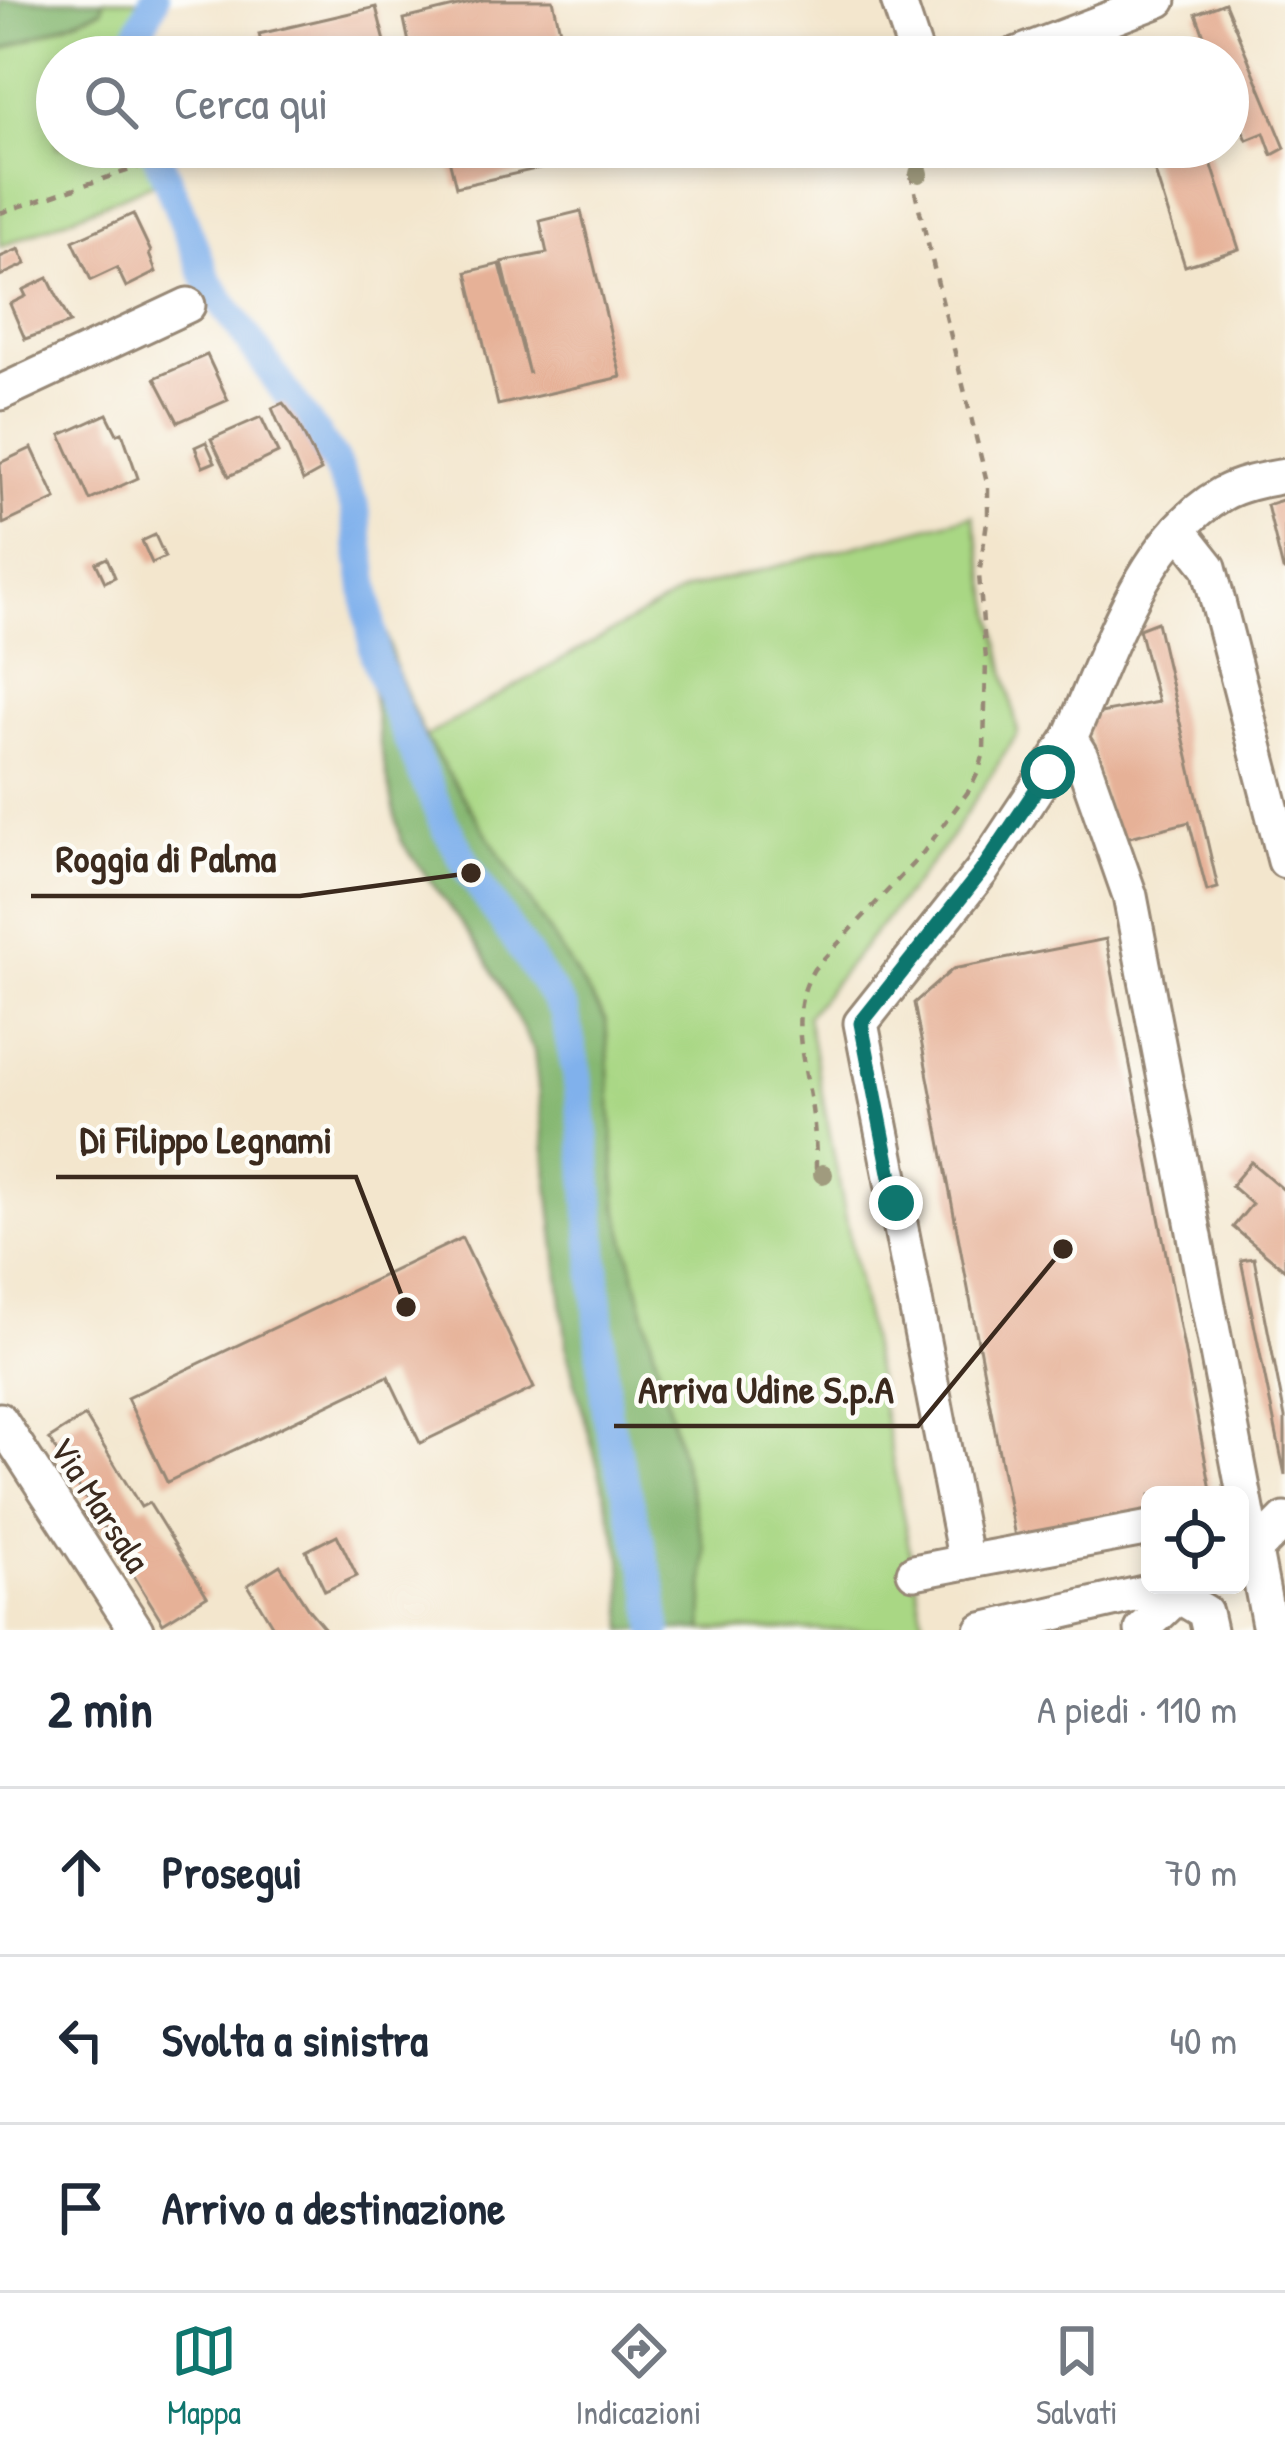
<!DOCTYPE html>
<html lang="it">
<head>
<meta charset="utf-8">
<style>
  :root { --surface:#fff; --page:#f2f2f3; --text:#1f2937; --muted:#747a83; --line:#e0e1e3; --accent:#0f766e }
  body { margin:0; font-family:"Patrick Hand",sans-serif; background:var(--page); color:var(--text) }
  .controls { position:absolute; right:36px; bottom:36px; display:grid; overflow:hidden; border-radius:18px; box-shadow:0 6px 18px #0003 }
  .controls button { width:108px; height:108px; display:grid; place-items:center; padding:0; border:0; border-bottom:3px solid var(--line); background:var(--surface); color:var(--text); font:60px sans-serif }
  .stop { position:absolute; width:36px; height:36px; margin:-27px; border:9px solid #0f766e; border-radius:50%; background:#fff }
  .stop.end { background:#0f766e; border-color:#fff; box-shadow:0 3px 12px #0008 }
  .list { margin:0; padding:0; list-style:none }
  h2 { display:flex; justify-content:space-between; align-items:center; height:156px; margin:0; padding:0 48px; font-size:51px }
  h2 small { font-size:39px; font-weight:400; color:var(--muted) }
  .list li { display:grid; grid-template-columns:78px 1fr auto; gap:36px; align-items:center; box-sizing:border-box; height:168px; padding:0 48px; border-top:3px solid var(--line) }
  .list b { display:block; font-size:45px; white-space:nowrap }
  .list em { font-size:39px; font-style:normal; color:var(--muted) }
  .icon { flex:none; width:66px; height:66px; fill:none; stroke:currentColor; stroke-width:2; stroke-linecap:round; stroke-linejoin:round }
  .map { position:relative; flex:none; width:1285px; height:1630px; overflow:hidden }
  .search { position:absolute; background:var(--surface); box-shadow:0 6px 18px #0003; left:36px; right:36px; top:36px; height:132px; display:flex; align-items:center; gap:30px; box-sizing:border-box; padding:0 42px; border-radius:66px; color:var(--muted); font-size:45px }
  .sheet { height:660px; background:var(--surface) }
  nav { display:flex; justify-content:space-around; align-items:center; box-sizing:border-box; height:168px; border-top:3px solid var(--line); background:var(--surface); font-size:33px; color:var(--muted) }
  nav a { display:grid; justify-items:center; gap:6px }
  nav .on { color:var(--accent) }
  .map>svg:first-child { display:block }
</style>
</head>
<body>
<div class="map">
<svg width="1285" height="1630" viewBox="0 0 1285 1630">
  <rect width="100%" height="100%" fill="#fdfcf7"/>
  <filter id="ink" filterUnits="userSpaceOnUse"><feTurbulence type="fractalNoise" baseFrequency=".00833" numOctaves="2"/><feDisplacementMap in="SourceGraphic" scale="24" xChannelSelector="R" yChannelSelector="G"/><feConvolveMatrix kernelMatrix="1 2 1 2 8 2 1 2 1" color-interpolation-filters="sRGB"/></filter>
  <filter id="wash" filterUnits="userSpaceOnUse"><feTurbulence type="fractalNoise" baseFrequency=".004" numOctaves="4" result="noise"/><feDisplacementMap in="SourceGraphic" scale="48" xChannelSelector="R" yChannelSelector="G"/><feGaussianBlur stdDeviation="2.7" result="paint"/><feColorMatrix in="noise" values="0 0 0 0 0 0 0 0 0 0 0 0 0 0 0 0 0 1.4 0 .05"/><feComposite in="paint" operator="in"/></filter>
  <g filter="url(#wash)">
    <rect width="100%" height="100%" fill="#f3e6cd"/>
    <!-- green -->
    <g fill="#a9d784" stroke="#728051" stroke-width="3">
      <polygon points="104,0 149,0 131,33 127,57 57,57 57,147 146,147 154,183 0,247 0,51 102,10"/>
      <polygon points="973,515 1018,733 945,846 807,1016 925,1630 703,1630 705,1549 617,1205 606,1021 425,737 686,590"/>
    </g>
    <!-- forest -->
    <g fill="#86b872" stroke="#607148" stroke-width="3">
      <polygon points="0,0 104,0 102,9 0,51"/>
      <polygon points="386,634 397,673 425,737 606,1021 617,1205 705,1549 703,1630 624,1630 622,1558 568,1356 534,1051 483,953 401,841 380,744 367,655"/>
    </g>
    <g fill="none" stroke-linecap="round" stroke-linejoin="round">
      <!-- canal -->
      <g stroke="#80b1ec" stroke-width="30">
        <polyline points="133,57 140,29 154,0"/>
        <polyline points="154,147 208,282 335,462 355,507 375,657 393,704 443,821 471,873 564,1012 577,1074 587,1159 606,1411 652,1589 657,1630"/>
      </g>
    </g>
    <g id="blocks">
      <!-- building -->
      <g fill="#e6b197">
        <polygon points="483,0 553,0 566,57 412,57 404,19"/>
        <polygon points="1225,3 1285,148 1272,155 1264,133 1247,140 1228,97 1228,57 1212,57 1196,14"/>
        <polygon points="376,7 389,57 264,57 259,34"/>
        <polygon points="446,147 563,147 567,162 456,187"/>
        <polygon points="1147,147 1206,147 1239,249 1185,266"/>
        <polygon points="581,211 621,377 498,405 467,272 500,264 529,374 502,262 547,253 540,221"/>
        <polygon points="133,214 151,252 149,254 156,272 126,287 117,268 91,280 73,241"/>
        <polygon points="19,249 26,264 0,276 0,257"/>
        <polygon points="48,278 70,323 25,339 10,304 26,296 23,290"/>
        <polygon points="207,355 228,400 178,422 155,378"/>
        <polygon points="283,403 297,421 321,471 303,481 272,408"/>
        <polygon points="107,414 117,434 122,432 138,478 90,500 61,435"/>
        <polygon points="261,417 278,453 229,476 211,439"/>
        <polygon points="206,442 215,462 203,467 195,447"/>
        <polygon points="32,448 56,499 3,524 0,463"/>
        <polygon points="1285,499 1285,570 1283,570 1267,505"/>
        <polygon points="155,535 165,557 152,563 142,541"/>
        <polygon points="107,558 115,577 105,582 96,563"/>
        <polygon points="1157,622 1218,888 1207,891 1189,822 1114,841 1085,716 1158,702 1139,629"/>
        <polygon points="1106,939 1212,1495 1150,1495 1150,1511 1015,1537 914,1003 953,969"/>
        <polygon points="1251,1162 1285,1191 1285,1270 1233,1227 1252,1204 1231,1186"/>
        <polygon points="462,1238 534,1388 420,1443 388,1376 167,1482 127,1398"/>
        <polygon points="1254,1258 1285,1418 1285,1475 1241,1260"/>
        <polygon points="85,1416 141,1507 149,1503 207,1596 163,1623 49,1439"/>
        <polygon points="337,1535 357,1576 325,1591 306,1551"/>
        <polygon points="280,1565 309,1610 326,1630 275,1630 248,1585"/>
      </g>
    </g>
  </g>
  <g filter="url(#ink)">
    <use href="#blocks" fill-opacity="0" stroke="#978876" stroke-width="3"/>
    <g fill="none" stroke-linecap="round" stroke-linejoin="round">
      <defs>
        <g id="minor">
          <polyline points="898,0 917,57"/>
          <polyline points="1010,57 1159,0"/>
          <polyline points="0,393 188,305"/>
          <polyline points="1179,529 1209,567 1285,861"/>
          <polyline points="1070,738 981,872 861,1023 966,1562 1150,1528"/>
          <polyline points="0,1420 136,1630"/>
          <polyline points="1256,1549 1285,1520"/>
          <polyline points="914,1572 966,1562"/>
          <polyline points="982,1630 1165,1588 1205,1612 1209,1630"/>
          <polyline points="1142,1630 1178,1596"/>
          <path d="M1270,1630L1130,896L1081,756L1070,738C1106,659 1142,539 1222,494C1242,483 1263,480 1285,476"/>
        </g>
      </defs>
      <!-- minor casing -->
      <use href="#minor" stroke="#978876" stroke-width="39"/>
      <!-- path -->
      <g stroke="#978876" stroke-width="4.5" stroke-dasharray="9 9" stroke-linecap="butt">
        <polyline points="0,213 175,155 217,147"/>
        <path d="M816,1169C816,1143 814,1117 809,1091C801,1047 790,1010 814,969L922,854L970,789L979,770L984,752L986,659L979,575L988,515V486L904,147"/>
      </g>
      <!-- minor -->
      <use href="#minor" stroke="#fff" stroke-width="33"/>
    </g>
    <!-- trees -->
    <g fill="#a09b7e">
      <circle cx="919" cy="173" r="10"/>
      <circle cx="823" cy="1174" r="10"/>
    </g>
  </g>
  <g fill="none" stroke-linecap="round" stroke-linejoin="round" filter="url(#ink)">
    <!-- route -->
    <polyline stroke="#0f766e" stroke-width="15" points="896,1203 861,1023 981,872 1048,772"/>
  </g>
  <g text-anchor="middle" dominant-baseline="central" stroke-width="9" stroke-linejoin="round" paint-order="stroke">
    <!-- street labels -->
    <g font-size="36" fill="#3b2a1e" stroke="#fdfcf7">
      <text transform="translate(101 1504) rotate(57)">Via Marsala</text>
    </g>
  </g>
  <!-- callouts -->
  <path fill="none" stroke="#3b2a1e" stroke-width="4.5" d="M471 873L300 896H31M406 1307L356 1177H56M1063 1249L918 1426H614"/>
  <g fill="#3b2a1e" stroke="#fdfcf7" stroke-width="4.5">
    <circle cx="471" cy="873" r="12"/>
    <circle cx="406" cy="1307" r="12"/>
    <circle cx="1063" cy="1249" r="12"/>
  </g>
  <g font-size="39" text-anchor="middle" font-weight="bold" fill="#3b2a1e" stroke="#fdfcf7" stroke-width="9" stroke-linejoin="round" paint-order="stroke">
    <text x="166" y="872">Roggia di Palma</text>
    <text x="206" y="1153">Di Filippo Legnami</text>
    <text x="766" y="1403">Arriva Udine S.p.A</text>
  </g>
</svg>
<div class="controls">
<button><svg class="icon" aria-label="locate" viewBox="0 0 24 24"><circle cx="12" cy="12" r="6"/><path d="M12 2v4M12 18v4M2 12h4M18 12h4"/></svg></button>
</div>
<div class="stop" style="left:1048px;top:772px"></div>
<div class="stop end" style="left:896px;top:1203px"></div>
<div class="search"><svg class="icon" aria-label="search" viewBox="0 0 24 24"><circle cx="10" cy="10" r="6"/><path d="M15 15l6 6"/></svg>Cerca qui</div>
</div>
<section class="sheet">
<h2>2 min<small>A piedi · 110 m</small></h2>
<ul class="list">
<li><svg class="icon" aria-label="ahead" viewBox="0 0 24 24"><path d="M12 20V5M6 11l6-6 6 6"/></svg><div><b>Prosegui</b></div><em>70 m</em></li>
<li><svg class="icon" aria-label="left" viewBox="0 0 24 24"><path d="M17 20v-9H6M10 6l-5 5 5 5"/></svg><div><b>Svolta a sinistra</b></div><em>40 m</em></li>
<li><svg class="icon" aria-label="arrive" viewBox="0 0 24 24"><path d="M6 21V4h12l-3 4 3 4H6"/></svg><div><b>Arrivo a destinazione</b></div></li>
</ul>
</section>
<nav>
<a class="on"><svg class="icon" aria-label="map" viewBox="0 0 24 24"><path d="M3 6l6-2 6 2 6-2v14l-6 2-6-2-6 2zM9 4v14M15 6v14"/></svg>Mappa</a>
<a><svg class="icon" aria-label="directions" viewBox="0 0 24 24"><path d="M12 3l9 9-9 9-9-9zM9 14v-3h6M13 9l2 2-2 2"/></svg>Indicazioni</a>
<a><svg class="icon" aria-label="saved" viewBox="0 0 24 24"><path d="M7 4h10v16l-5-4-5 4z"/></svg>Salvati</a>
</nav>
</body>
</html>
